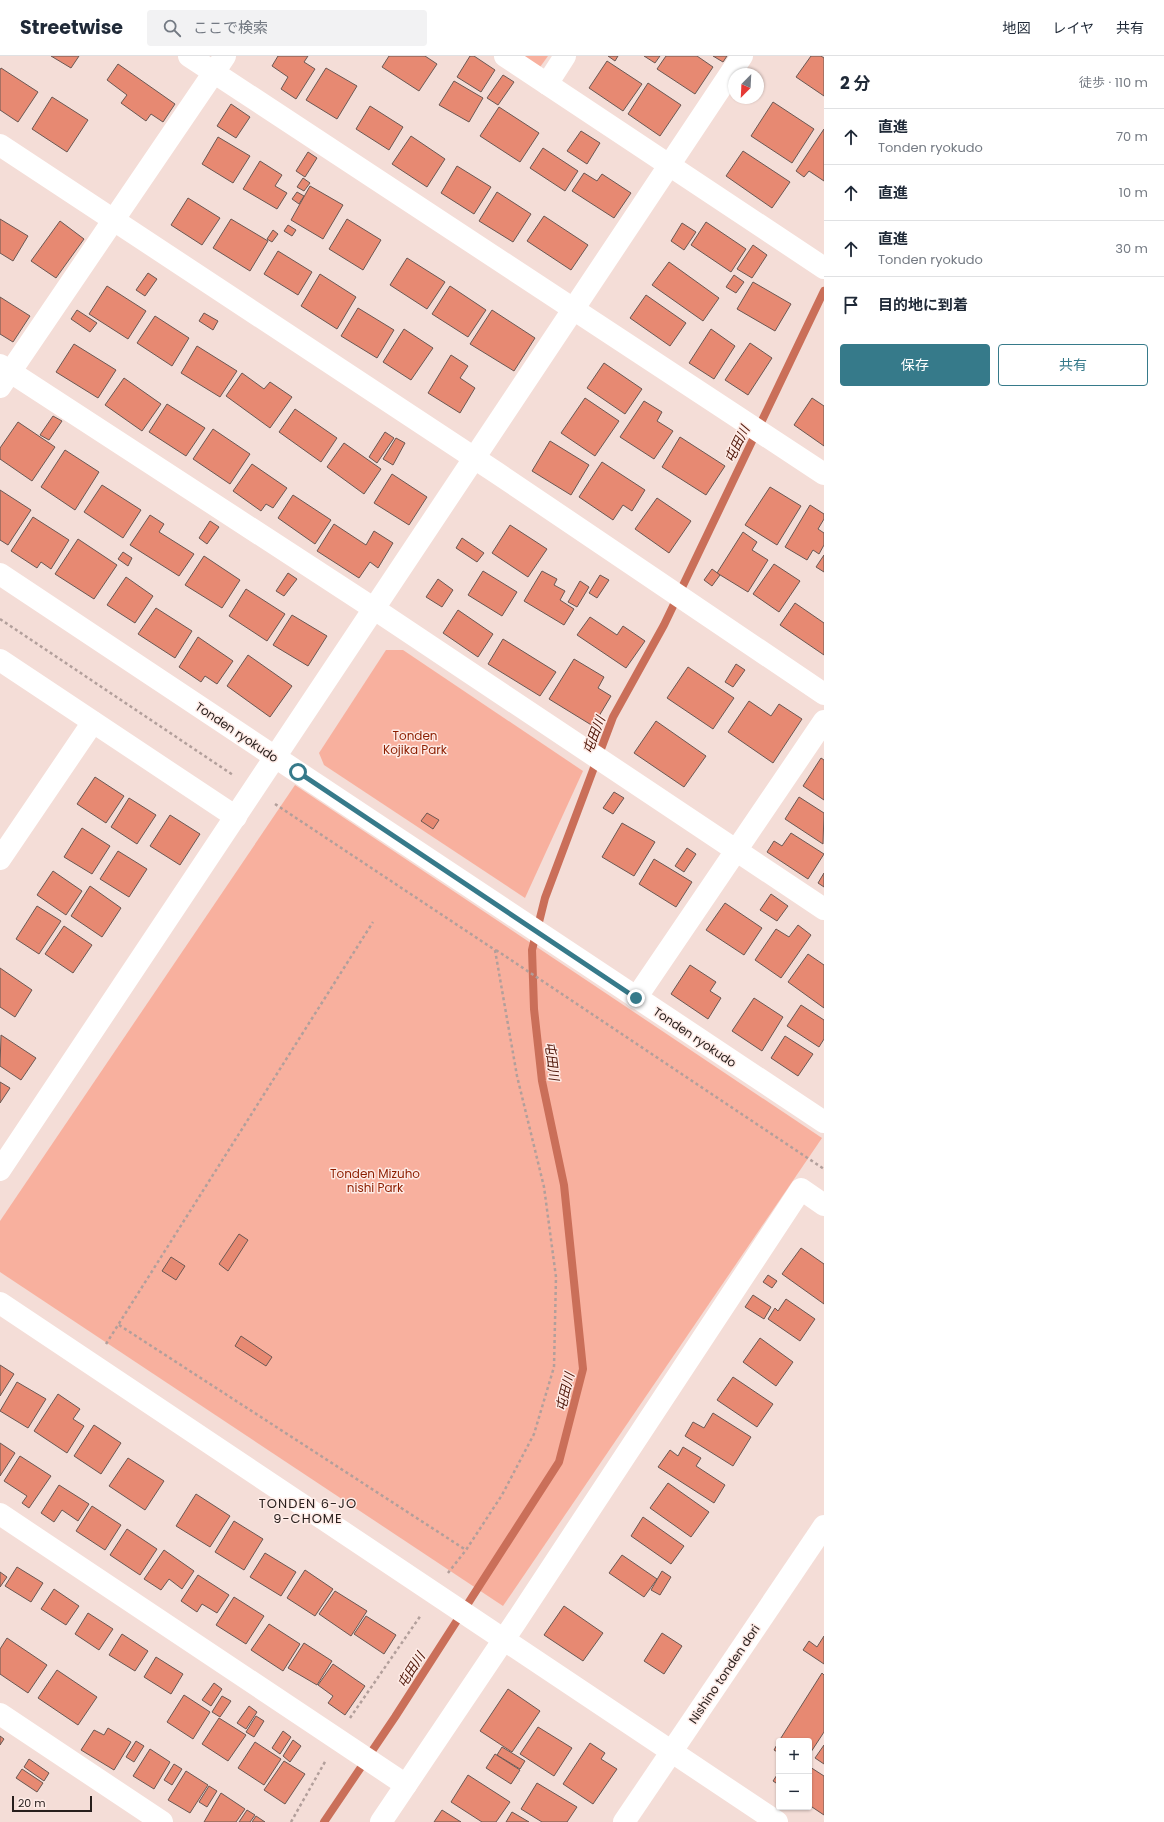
<!DOCTYPE html>
<html lang="ja">
<head>
<meta charset="utf-8">
<style>
  :root { --surface:#fff; --page:#f2f2f3; --text:#1f2937; --muted:#747a83; --line:#e0e1e3; --accent:#367a8a }
  body { margin:0; font-family:Poppins,"Noto Sans JP",sans-serif; background:var(--page); color:var(--text) }
  .controls { position:absolute; right:12px; bottom:12px; display:grid; overflow:hidden; border-radius:4px; box-shadow:0 1px 3px #0004 }
  .controls button { width:36px; height:36px; display:grid; place-items:center; padding:0; border:0; border-bottom:1px solid var(--line); background:var(--surface); color:var(--text); font:20px sans-serif }
  .compass { position:absolute; left:728px; top:12px; width:36px; height:36px; border-radius:50%; background:var(--surface); box-shadow:0 1px 3px #0004; rotate:204deg }
  .scale { position:absolute; left:12px; bottom:10px; width:80px; box-sizing:border-box; padding-left:4px; border:2px solid #271e1c; border-top:0; font-size:11px; line-height:14px; white-space:nowrap; color:#271e1c; -webkit-text-stroke:3px #feebe6; paint-order:stroke }
  .stop { position:absolute; width:12px; height:12px; margin:-9px; border:3px solid #367a8a; border-radius:50%; background:#fff }
  .stop.end { background:#367a8a; border-color:#fff; box-shadow:0 1px 4px #0008 }
  .list { margin:0; padding:0; list-style:none }
  h2 { display:flex; justify-content:space-between; align-items:center; height:52px; margin:0; padding:0 16px; font-size:17px }
  h2 small { font-size:13px; font-weight:400; color:var(--muted) }
  .list li { display:grid; grid-template-columns:26px 1fr auto; gap:12px; align-items:center; box-sizing:border-box; height:56px; padding:0 16px; border-top:1px solid var(--line) }
  .list b { display:block; font-size:15px; white-space:nowrap }
  .list p { margin:0; font-size:13px; white-space:nowrap; color:var(--muted) }
  .list em { font-size:13px; font-style:normal; color:var(--muted) }
  .actions { display:flex; gap:8px; padding:12px 16px }
  .actions a { flex:1; padding:9px 0; border:1px solid var(--accent); border-radius:4px; text-align:center; font-size:14px; color:var(--accent) }
  .actions .main { background:var(--accent); color:#fff }
  .icon { flex:none; width:22px; height:22px; fill:none; stroke:currentColor; stroke-width:2; stroke-linecap:round; stroke-linejoin:round }
  .map { position:relative; flex:none; width:824px; height:1766px; overflow:hidden }
  header { display:flex; align-items:center; gap:24px; box-sizing:border-box; height:56px; padding:0 20px; background:var(--surface); border-bottom:1px solid var(--line) }
  header strong { font-size:19px }
  nav { display:flex; gap:22px; margin-inline-start:auto; font-size:14px }
  .search { width:280px; height:36px; background:var(--page); display:flex; align-items:center; gap:10px; box-sizing:border-box; padding:0 14px; border-radius:4px; color:var(--muted); font-size:15px }
  main { display:flex }
  aside { flex:1; background:var(--surface) }
  .map>svg:first-child { display:block }
</style>
</head>
<body>
<header>
<strong>Streetwise</strong>
<div class="search"><svg class="icon" aria-label="search" viewBox="0 0 24 24"><circle cx="10" cy="10" r="6"/><path d="M15 15l6 6"/></svg>ここで検索</div>
<nav><a>地図</a><a>レイヤ</a><a>共有</a></nav>
</header>
<main>
<div class="map">
<svg width="824" height="1766" viewBox="0 0 824 1766">
  <rect width="100%" height="100%" fill="#f4ddd7"/>
  <!-- green -->
  <g fill="#f8b09e">
    <polygon points="511,0 548,0 535,18"/>
    <polygon points="386,594 403,594 583,715 525,842 324,709 319,697"/>
    <polygon points="295,729 822,1082 503,1550 0,1216 0,1165"/>
  </g>
  <g fill="none" stroke-linecap="round" stroke-linejoin="round">
    <!-- stream -->
    <polyline stroke="#ca6f59" stroke-width="8" points="324,1766 395,1661 559,1406 583,1313 564,1129 542,1025 534,953 532,894 545,842 613,661 664,569 824,235"/>
  </g>
  <!-- building -->
  <g fill="#e78972" stroke="#6b5853">
    <polygon points="51,0 79,0 71,12"/>
    <polygon points="278,0 308,0 304,6 315,13 296,43 281,33 288,21 272,10"/>
    <polygon points="389,0 425,0 437,8 419,35 382,11"/>
    <polygon points="470,0 474,0 495,14 481,36 457,21"/>
    <polygon points="608,0 618,0 615,5"/>
    <polygon points="644,0 660,0 655,7"/>
    <polygon points="666,0 697,0 713,11 695,38 657,13"/>
    <polygon points="713,0 727,0 723,6"/>
    <polygon points="811,0 821,0 824,2 824,40 796,21"/>
    <polygon points="607,5 642,28 623,55 589,32"/>
    <polygon points="118,8 175,48 163,66 151,58 146,65 121,47 127,39 107,24"/>
    <polygon points="1,12 38,36 18,66 0,54 0,14"/>
    <polygon points="326,12 357,30 337,63 306,44"/>
    <polygon points="503,19 514,26 498,49 487,42"/>
    <polygon points="454,25 483,42 469,66 439,49"/>
    <polygon points="648,27 681,49 660,80 628,58"/>
    <polygon points="52,41 88,64 67,96 32,73"/>
    <polygon points="773,46 814,73 792,107 751,80"/>
    <polygon points="231,48 250,61 236,82 217,70"/>
    <polygon points="370,50 403,71 389,94 356,73"/>
    <polygon points="499,51 539,77 520,106 480,80"/>
    <polygon points="824,73 824,125 809,115 804,121 796,115"/>
    <polygon points="581,75 600,87 587,108 567,95"/>
    <polygon points="411,80 445,103 427,131 392,108"/>
    <polygon points="218,81 250,100 233,127 202,108"/>
    <polygon points="543,92 578,115 565,135 530,112"/>
    <polygon points="743,95 790,126 772,152 726,120"/>
    <polygon points="308,96 317,102 305,121 296,115"/>
    <polygon points="260,105 282,119 275,130 287,137 277,153 243,133"/>
    <polygon points="457,110 491,131 474,158 441,137"/>
    <polygon points="584,117 597,125 602,118 631,137 614,162 572,135"/>
    <polygon points="303,122 310,127 304,135 297,131"/>
    <polygon points="310,130 343,149 323,183 291,164"/>
    <polygon points="297,136 304,140 299,148 292,143"/>
    <polygon points="497,136 531,158 513,186 479,165"/>
    <polygon points="188,142 220,162 202,189 171,169"/>
    <polygon points="544,160 588,189 571,214 527,185"/>
    <polygon points="0,163 28,180 13,205 0,197"/>
    <polygon points="231,163 268,185 250,215 213,192"/>
    <polygon points="347,163 381,184 363,214 329,193"/>
    <polygon points="60,165 84,183 56,222 31,205"/>
    <polygon points="706,166 746,193 731,216 691,189"/>
    <polygon points="682,167 696,176 684,194 671,185"/>
    <polygon points="288,169 296,174 292,180 284,175"/>
    <polygon points="273,174 278,178 272,186 267,183"/>
    <polygon points="753,189 767,199 752,222 737,213"/>
    <polygon points="278,195 312,216 298,239 264,218"/>
    <polygon points="407,202 445,226 427,253 390,229"/>
    <polygon points="669,206 719,242 703,265 652,229"/>
    <polygon points="148,217 157,223 145,240 136,234"/>
    <polygon points="320,218 356,241 337,273 301,250"/>
    <polygon points="734,219 744,226 736,237 726,231"/>
    <polygon points="753,226 791,248 775,275 737,253"/>
    <polygon points="107,230 146,255 128,283 89,258"/>
    <polygon points="450,230 486,254 468,281 432,258"/>
    <polygon points="646,239 686,267 670,290 630,262"/>
    <polygon points="0,241 30,260 13,286 0,278"/>
    <polygon points="358,252 394,274 377,302 341,280"/>
    <polygon points="77,254 97,267 90,276 71,263"/>
    <polygon points="492,254 535,282 514,315 470,288"/>
    <polygon points="204,257 218,265 213,274 199,265"/>
    <polygon points="155,260 189,282 172,310 137,287"/>
    <polygon points="404,273 433,292 411,324 383,306"/>
    <polygon points="711,273 735,290 714,323 689,307"/>
    <polygon points="750,287 772,302 748,339 725,324"/>
    <polygon points="74,288 116,314 98,342 56,316"/>
    <polygon points="197,290 237,315 220,341 181,317"/>
    <polygon points="451,299 468,310 460,322 475,332 460,357 428,337"/>
    <polygon points="604,307 642,333 625,358 587,332"/>
    <polygon points="242,317 264,333 270,326 292,341 270,372 226,340"/>
    <polygon points="124,322 161,348 142,375 105,349"/>
    <polygon points="585,342 619,365 595,400 561,377"/>
    <polygon points="812,342 824,350 824,390 794,369"/>
    <polygon points="644,345 662,356 657,365 673,375 654,403 620,381"/>
    <polygon points="167,348 205,372 186,400 149,376"/>
    <polygon points="295,353 337,382 321,406 279,376"/>
    <polygon points="53,360 62,365 49,384 40,379"/>
    <polygon points="18,366 55,391 32,425 0,403 0,392"/>
    <polygon points="213,373 250,398 230,428 193,403"/>
    <polygon points="385,376 394,382 377,407 369,401"/>
    <polygon points="680,381 725,410 706,439 662,411"/>
    <polygon points="396,382 405,387 393,409 383,403"/>
    <polygon points="550,385 589,409 571,439 532,415"/>
    <polygon points="344,387 381,413 364,438 327,411"/>
    <polygon points="65,394 99,416 75,454 41,431"/>
    <polygon points="602,406 645,434 632,455 623,449 613,464 579,441"/>
    <polygon points="252,408 287,432 273,452 266,448 261,455 233,435"/>
    <polygon points="392,418 427,441 409,469 374,447"/>
    <polygon points="102,429 141,454 123,482 84,456"/>
    <polygon points="770,431 801,450 777,489 745,469"/>
    <polygon points="0,434 31,454 8,489 0,484"/>
    <polygon points="293,439 331,464 315,488 278,462"/>
    <polygon points="657,442 691,465 669,497 635,473"/>
    <polygon points="810,449 824,458 824,463 818,473 824,477 824,489 819,498 813,494 807,504 785,491"/>
    <polygon points="150,459 164,468 159,476 194,498 179,520 130,489"/>
    <polygon points="33,461 69,484 51,513 41,506 37,512 11,495"/>
    <polygon points="210,465 219,471 207,488 199,482"/>
    <polygon points="334,468 366,489 374,475 393,487 378,512 370,506 359,522 317,495"/>
    <polygon points="510,469 547,493 528,521 492,497"/>
    <polygon points="743,476 757,486 752,494 768,504 748,536 717,517"/>
    <polygon points="462,482 484,497 477,506 456,492"/>
    <polygon points="78,483 117,509 94,543 55,518"/>
    <polygon points="123,496 132,502 128,510 118,503"/>
    <polygon points="824,499 824,516 816,511"/>
    <polygon points="204,500 240,524 222,552 185,529"/>
    <polygon points="774,508 800,525 779,556 753,538"/>
    <polygon points="712,513 720,519 712,530 704,524"/>
    <polygon points="483,515 517,536 502,560 468,539"/>
    <polygon points="542,515 557,523 554,529 565,535 560,544 574,553 564,569 524,545"/>
    <polygon points="288,517 297,523 284,540 276,535"/>
    <polygon points="600,519 609,524 597,542 589,537"/>
    <polygon points="126,521 153,540 135,567 107,549"/>
    <polygon points="438,523 453,534 442,551 426,541"/>
    <polygon points="580,525 589,531 577,551 568,546"/>
    <polygon points="246,533 285,558 267,585 229,560"/>
    <polygon points="795,547 824,567 824,599 780,569"/>
    <polygon points="156,552 192,575 175,602 138,578"/>
    <polygon points="458,554 493,578 478,601 443,577"/>
    <polygon points="292,559 327,580 308,610 273,589"/>
    <polygon points="590,561 617,579 623,570 645,585 626,612 577,579"/>
    <polygon points="198,581 233,605 217,628 205,620 201,626 179,611"/>
    <polygon points="503,583 556,616 540,640 488,608"/>
    <polygon points="248,599 292,630 270,661 227,630"/>
    <polygon points="574,603 604,621 598,632 611,640 593,670 549,643"/>
    <polygon points="736,608 745,614 733,631 725,626"/>
    <polygon points="688,611 734,642 713,673 667,642"/>
    <polygon points="749,645 771,660 779,648 802,663 773,707 728,676"/>
    <polygon points="656,665 706,700 684,731 634,697"/>
    <polygon points="821,702 824,704 824,744 803,730"/>
    <polygon points="95,721 124,740 106,767 77,748"/>
    <polygon points="614,736 624,742 613,758 603,752"/>
    <polygon points="799,741 824,757 823,788 785,763"/>
    <polygon points="129,742 156,759 137,788 111,771"/>
    <polygon points="427,757 439,764 433,773 421,765"/>
    <polygon points="170,759 200,778 180,809 150,790"/>
    <polygon points="622,767 655,786 634,820 602,801"/>
    <polygon points="82,772 110,790 92,818 64,801"/>
    <polygon points="791,777 824,798 808,823 767,796 774,785 782,790"/>
    <polygon points="687,792 696,798 684,816 675,810"/>
    <polygon points="118,795 147,813 129,841 100,823"/>
    <polygon points="654,803 692,826 676,851 639,828"/>
    <polygon points="53,815 82,835 66,859 37,839"/>
    <polygon points="824,817 824,831 818,827"/>
    <polygon points="90,830 121,852 102,881 71,860"/>
    <polygon points="771,838 788,850 777,865 760,854"/>
    <polygon points="725,847 762,872 744,899 706,874"/>
    <polygon points="37,850 61,865 39,898 16,883"/>
    <polygon points="798,869 811,879 781,922 755,904 776,873 789,881"/>
    <polygon points="64,870 92,889 73,917 45,898"/>
    <polygon points="808,898 824,909 824,952 788,926"/>
    <polygon points="690,909 716,926 710,935 721,942 708,963 671,938"/>
    <polygon points="0,912 32,934 15,961 0,951"/>
    <polygon points="754,942 783,961 762,995 732,975"/>
    <polygon points="801,949 824,964 824,983 819,991 787,970"/>
    <polygon points="1,979 36,1002 21,1024 0,1010"/>
    <polygon points="785,980 813,998 798,1020 771,1002"/>
    <polygon points="0,1026 10,1032 0,1047"/>
    <polygon points="239,1178 248,1184 228,1215 219,1208"/>
    <polygon points="801,1192 824,1208 824,1248 782,1218"/>
    <polygon points="171,1201 185,1210 176,1224 162,1215"/>
    <polygon points="768,1219 777,1225 772,1232 763,1226"/>
    <polygon points="753,1239 771,1251 764,1263 745,1251"/>
    <polygon points="786,1243 815,1263 800,1285 768,1263 775,1252 778,1255"/>
    <polygon points="241,1280 272,1301 266,1310 235,1290"/>
    <polygon points="760,1282 793,1306 776,1330 743,1306"/>
    <polygon points="0,1309 14,1318 0,1340"/>
    <polygon points="733,1321 773,1348 757,1371 717,1344"/>
    <polygon points="17,1326 46,1343 28,1372 0,1355"/>
    <polygon points="58,1338 80,1353 73,1363 84,1370 67,1397 34,1375"/>
    <polygon points="713,1357 751,1381 733,1410 685,1380 693,1366 704,1372"/>
    <polygon points="94,1369 121,1387 101,1418 74,1400"/>
    <polygon points="0,1387 15,1397 0,1420"/>
    <polygon points="683,1391 701,1402 696,1410 725,1429 714,1447 658,1411 670,1394 678,1400"/>
    <polygon points="20,1400 51,1420 29,1452 22,1447 27,1440 4,1425"/>
    <polygon points="128,1402 164,1425 145,1454 109,1430"/>
    <polygon points="668,1427 709,1456 691,1481 650,1452"/>
    <polygon points="59,1429 89,1448 78,1465 62,1454 54,1466 41,1457"/>
    <polygon points="196,1438 230,1460 210,1491 176,1470"/>
    <polygon points="92,1450 121,1469 105,1494 76,1475"/>
    <polygon points="643,1461 684,1490 671,1508 631,1480"/>
    <polygon points="234,1465 263,1483 244,1514 215,1496"/>
    <polygon points="127,1473 157,1493 140,1519 110,1499"/>
    <polygon points="164,1494 194,1515 182,1533 169,1523 161,1534 144,1523"/>
    <polygon points="265,1497 296,1516 281,1540 250,1521"/>
    <polygon points="622,1499 657,1523 644,1541 609,1517"/>
    <polygon points="17,1511 43,1527 31,1546 5,1530"/>
    <polygon points="305,1514 333,1533 315,1560 287,1542"/>
    <polygon points="662,1515 671,1521 660,1539 651,1534"/>
    <polygon points="0,1516 7,1521 0,1531"/>
    <polygon points="198,1519 229,1539 217,1557 202,1548 197,1556 181,1545"/>
    <polygon points="54,1533 79,1550 66,1569 41,1553"/>
    <polygon points="335,1535 367,1555 351,1580 319,1558"/>
    <polygon points="234,1541 264,1560 246,1588 216,1569"/>
    <polygon points="564,1550 603,1577 583,1605 544,1579"/>
    <polygon points="88,1557 113,1573 99,1594 75,1578"/>
    <polygon points="366,1560 396,1579 384,1598 354,1578"/>
    <polygon points="269,1568 300,1588 283,1615 251,1594"/>
    <polygon points="662,1577 682,1590 664,1618 644,1605"/>
    <polygon points="122,1578 148,1595 135,1615 109,1599"/>
    <polygon points="824,1580 824,1608 803,1594 809,1585 817,1591"/>
    <polygon points="7,1582 47,1609 28,1637 0,1618 0,1593"/>
    <polygon points="304,1587 332,1605 317,1629 288,1612"/>
    <polygon points="156,1601 183,1618 171,1638 144,1621"/>
    <polygon points="333,1608 365,1630 345,1659 328,1647 333,1640 318,1629"/>
    <polygon points="57,1614 97,1641 78,1669 38,1642"/>
    <polygon points="822,1617 824,1619 824,1676 809,1699 809,1685 779,1685"/>
    <polygon points="214,1627 222,1633 211,1650 202,1644"/>
    <polygon points="508,1633 540,1655 512,1696 480,1675"/>
    <polygon points="184,1639 210,1656 193,1683 167,1666"/>
    <polygon points="222,1640 231,1645 220,1661 212,1656"/>
    <polygon points="249,1650 257,1656 246,1673 237,1667"/>
    <polygon points="256,1660 264,1665 254,1681 246,1676"/>
    <polygon points="219,1662 246,1679 228,1705 202,1688"/>
    <polygon points="538,1671 572,1692 554,1720 520,1698"/>
    <polygon points="108,1672 131,1686 114,1714 81,1694 94,1674 104,1679"/>
    <polygon points="283,1675 291,1681 280,1698 272,1692"/>
    <polygon points="0,1680 4,1683 0,1689"/>
    <polygon points="293,1684 301,1690 290,1706 283,1700"/>
    <polygon points="136,1685 144,1690 134,1706 126,1701"/>
    <polygon points="779,1685 779,1697 774,1694"/>
    <polygon points="255,1686 281,1703 264,1729 238,1712"/>
    <polygon points="590,1687 605,1697 601,1703 617,1713 593,1748 563,1728"/>
    <polygon points="824,1689 824,1708 815,1702"/>
    <polygon points="502,1691 525,1705 520,1713 497,1699"/>
    <polygon points="150,1693 170,1706 154,1733 133,1720"/>
    <polygon points="495,1698 520,1714 511,1728 486,1712"/>
    <polygon points="29,1703 49,1717 44,1725 24,1711"/>
    <polygon points="284,1705 305,1718 285,1748 264,1734"/>
    <polygon points="174,1708 182,1713 172,1729 164,1724"/>
    <polygon points="810,1711 824,1720 824,1759 809,1749"/>
    <polygon points="22,1713 43,1727 37,1736 16,1722"/>
    <polygon points="186,1715 208,1729 190,1757 168,1744"/>
    <polygon points="779,1716 779,1729 773,1725"/>
    <polygon points="468,1719 510,1746 496,1766 482,1766 451,1746"/>
    <polygon points="537,1727 577,1751 567,1766 542,1766 521,1753"/>
    <polygon points="209,1730 217,1735 207,1751 199,1746"/>
    <polygon points="221,1737 245,1753 236,1766 204,1766"/>
    <polygon points="247,1754 255,1759 250,1766 239,1766"/>
    <polygon points="442,1754 461,1766 434,1766"/>
    <polygon points="512,1756 529,1766 506,1766"/>
    <polygon points="256,1760 265,1766 252,1766"/>
  </g>
  <g fill="none" stroke-linecap="round" stroke-linejoin="round">
    <!-- path -->
    <g stroke="#b29f9b" stroke-width="2.5" stroke-dasharray="3 3" stroke-linecap="butt">
      <polyline points="0,563 233,719"/>
      <polyline points="275,748 495,894 517,1020 544,1131 556,1221 554,1311 534,1378 502,1439 466,1494 448,1517"/>
      <polyline points="496,894 824,1113"/>
      <polyline points="119,1269 466,1494"/>
      <polyline points="106,1288 373,866"/>
      <polyline points="350,1662 421,1559"/>
      <polyline points="291,1766 326,1704"/>
    </g>
    <!-- street -->
    <g stroke="#fff" stroke-width="22">
      <polyline points="189,0 824,418"/>
      <polyline points="505,0 824,212"/>
      <polyline points="547,28 565,0"/>
      <polyline points="0,89 497,417 824,638"/>
      <polyline points="0,309 373,552 824,853"/>
      <polyline points="0,331 225,0"/>
      <polyline points="0,518 824,1066"/>
      <polyline points="0,604 236,761"/>
      <polyline points="0,803 93,666"/>
      <polyline points="636,942 824,665"/>
      <polyline points="0,1114 742,0"/>
      <polyline points="0,1247 777,1766"/>
      <polyline points="0,1458 406,1729"/>
      <polyline points="0,1658 162,1766"/>
      <polyline points="381,1766 515,1567 801,1133 824,1149"/>
    </g>
    <!-- secondary -->
    <polyline stroke="#fff" stroke-width="22" points="624,1766 824,1470"/>
  </g>
  <g fill="none" stroke-linecap="round" stroke-linejoin="round">
    <!-- route -->
    <polyline stroke="#367a8a" stroke-width="5" points="298,716 636,942"/>
  </g>
  <g text-anchor="middle" dominant-baseline="central" stroke-width="3" stroke-linejoin="round" paint-order="stroke">
    <!-- street labels -->
    <g font-size="12" fill="#271e1c" stroke="#feebe6">
      <text transform="translate(237 676) rotate(34)">Tonden ryokudo</text>
      <text transform="translate(695 981) rotate(34)">Tonden ryokudo</text>
      <text transform="translate(724 1618) rotate(-56)">Nishino tonden dori</text>
    </g>
    <!-- park labels -->
    <g font-size="12" fill="#8c1e00" stroke="#feebe6">
      <text x="415" y="679">Tonden<tspan x="415" dy="14">Kojika Park</tspan></text>
      <text x="375" y="1117">Tonden Mizuho<tspan x="375" dy="14">nishi Park</tspan></text>
    </g>
    <!-- water labels -->
    <g font-size="13" font-style="italic" fill="#4f1507" stroke="#feebe6">
      <text transform="translate(737 388) rotate(-64)">屯田川</text>
      <text transform="translate(594 679) rotate(-69)">屯田川</text>
      <text transform="translate(552 1005) rotate(83)">屯田川</text>
      <text transform="translate(565 1336) rotate(-76)">屯田川</text>
      <text transform="translate(411 1614) rotate(-57)">屯田川</text>
    </g>
    <!-- neighbourhood labels -->
    <g font-size="13" letter-spacing="1" fill="#271e1c" stroke="#feebe6">
      <text x="308" y="1447">TONDEN 6-JO<tspan x="308" dy="15">9-CHOME</tspan></text>
    </g>
  </g>
</svg>
<div class="controls">
<button>+</button>
<button>−</button>
</div>
<svg class="compass" viewBox="-18 -18 36 36"><path d="M0-13l5 13h-10z" fill="#e53935"/><path d="M0 13l5-13h-10z" fill="#747a83"/></svg>
<div class="scale">20 m</div>
<div class="stop" style="left:298px;top:716px"></div>
<div class="stop end" style="left:636px;top:942px"></div>
</div>
<aside>
<h2>2 分<small>徒歩 · 110 m</small></h2>
<ul class="list">
<li><svg class="icon" aria-label="ahead" viewBox="0 0 24 24"><path d="M12 20V5M6 11l6-6 6 6"/></svg><div><b>直進</b><p>Tonden ryokudo</p></div><em>70 m</em></li>
<li><svg class="icon" aria-label="ahead" viewBox="0 0 24 24"><path d="M12 20V5M6 11l6-6 6 6"/></svg><div><b>直進</b></div><em>10 m</em></li>
<li><svg class="icon" aria-label="ahead" viewBox="0 0 24 24"><path d="M12 20V5M6 11l6-6 6 6"/></svg><div><b>直進</b><p>Tonden ryokudo</p></div><em>30 m</em></li>
<li><svg class="icon" aria-label="arrive" viewBox="0 0 24 24"><path d="M6 21V4h12l-3 4 3 4H6"/></svg><div><b>目的地に到着</b></div></li>
</ul>
<div class="actions"><a class="main">保存</a><a>共有</a></div>
</aside>
</main>
</body>
</html>
